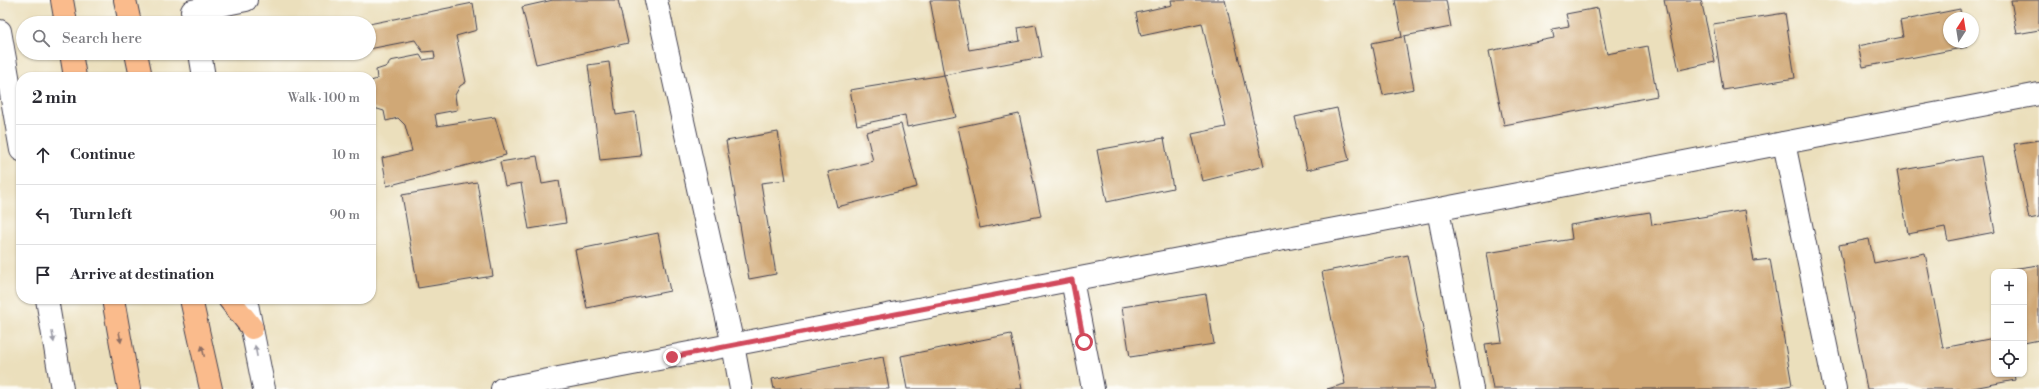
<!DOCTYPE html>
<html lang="en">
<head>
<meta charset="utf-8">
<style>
  :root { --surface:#fff; --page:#f7f7f7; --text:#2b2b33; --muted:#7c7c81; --line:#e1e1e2 }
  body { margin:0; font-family:"Libre Bodoni",serif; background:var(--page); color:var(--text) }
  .controls { position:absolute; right:12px; bottom:12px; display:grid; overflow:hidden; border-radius:8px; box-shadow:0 1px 3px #0004 }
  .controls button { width:36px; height:36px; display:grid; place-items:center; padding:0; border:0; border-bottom:1px solid var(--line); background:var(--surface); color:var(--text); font:20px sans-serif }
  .compass { position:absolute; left:1943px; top:12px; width:36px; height:36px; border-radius:50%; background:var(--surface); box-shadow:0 1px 3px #0004; rotate:12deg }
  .stop { position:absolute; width:12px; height:12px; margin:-9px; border:3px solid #d1495b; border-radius:50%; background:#fff }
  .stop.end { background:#d1495b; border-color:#fff; box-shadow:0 1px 4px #0008 }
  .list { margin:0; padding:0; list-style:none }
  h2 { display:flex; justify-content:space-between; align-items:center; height:52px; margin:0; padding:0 16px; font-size:17px }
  h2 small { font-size:13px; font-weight:400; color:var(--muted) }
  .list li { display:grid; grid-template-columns:26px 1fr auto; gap:12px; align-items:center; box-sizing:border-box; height:60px; padding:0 16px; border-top:1px solid var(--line) }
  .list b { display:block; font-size:15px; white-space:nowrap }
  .list em { font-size:13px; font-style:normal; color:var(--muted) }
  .icon { flex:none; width:22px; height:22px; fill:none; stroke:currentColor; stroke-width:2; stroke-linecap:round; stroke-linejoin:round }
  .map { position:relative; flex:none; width:2039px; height:389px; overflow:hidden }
  .search { position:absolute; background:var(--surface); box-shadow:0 1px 3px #0004; left:16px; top:16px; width:360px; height:44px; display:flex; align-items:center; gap:10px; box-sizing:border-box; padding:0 14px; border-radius:22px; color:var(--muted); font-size:15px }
  .panel { position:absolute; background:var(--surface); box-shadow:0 1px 3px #0004; left:16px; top:72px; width:360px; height:232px; border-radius:16px }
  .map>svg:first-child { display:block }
</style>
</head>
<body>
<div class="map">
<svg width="2039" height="389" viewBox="0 0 2039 389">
  <rect width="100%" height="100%" fill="#fdfcf7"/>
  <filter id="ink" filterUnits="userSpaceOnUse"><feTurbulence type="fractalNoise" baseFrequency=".025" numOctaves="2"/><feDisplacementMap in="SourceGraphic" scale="8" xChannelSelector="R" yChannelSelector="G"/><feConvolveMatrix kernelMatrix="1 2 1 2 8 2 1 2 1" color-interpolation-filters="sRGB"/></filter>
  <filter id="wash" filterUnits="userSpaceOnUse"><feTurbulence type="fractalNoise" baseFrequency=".012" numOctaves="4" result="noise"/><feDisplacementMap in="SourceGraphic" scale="16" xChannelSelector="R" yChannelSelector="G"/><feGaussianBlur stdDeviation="0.9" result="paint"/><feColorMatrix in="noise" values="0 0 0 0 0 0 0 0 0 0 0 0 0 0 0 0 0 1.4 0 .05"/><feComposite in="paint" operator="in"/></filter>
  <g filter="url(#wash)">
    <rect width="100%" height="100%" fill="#ebdfbc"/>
    <g id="blocks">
      <!-- building -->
      <g fill="#d0a876">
        <polygon points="553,0 618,0 628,43 536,64 522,7"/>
        <polygon points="930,0 959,0 969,50 1020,41 1018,28 1036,25 1042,57 944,75 956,117 907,127 905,115 857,125 850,90 944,75"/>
        <polygon points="1171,0 1225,0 1264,166 1203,181 1192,134 1226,127 1202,23 1141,36 1136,13 1172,5"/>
        <polygon points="1395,0 1446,0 1451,27 1404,36 1414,89 1383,95 1372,43 1402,37"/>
        <polygon points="1664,0 1701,0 1715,62 1679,70"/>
        <polygon points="2011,0 2039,0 2039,30 2017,34"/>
        <polygon points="473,3 477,30 456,36 466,82 460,86 455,95 457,110 435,114 437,126 495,117 506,155 387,186 382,158 412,151 405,125 398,118 386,121 384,111 371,107 371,81 377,79 376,70 388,66 390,61 420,55 423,60 435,58 434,51 423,52 415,40 369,49 369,24"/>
        <polygon points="1598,8 1607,54 1648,46 1657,96 1504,125 1489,51 1554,38 1552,29 1569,26 1566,14"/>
        <polygon points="1960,9 1961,18 1949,18 1949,42 1966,42 1967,47 1863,67 1858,46 1903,37 1900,21"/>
        <polygon points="1785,13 1795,78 1723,90 1713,24"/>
        <polygon points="609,62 616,115 635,112 641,156 600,160 588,65"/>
        <polygon points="1337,108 1349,160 1307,170 1295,117"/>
        <polygon points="1019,114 1041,216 980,228 958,127"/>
        <polygon points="901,124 917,187 837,207 828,172 873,161 866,132"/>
        <polygon points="778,132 786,180 761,183 776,274 749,279 726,141"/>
        <polygon points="1164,138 1173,188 1107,202 1097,150"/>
        <polygon points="2039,140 2039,217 2029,219 2014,144"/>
        <polygon points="537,156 542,184 559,181 566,223 529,229 521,183 505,186 500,162"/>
        <polygon points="1981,156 1995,232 1948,241 1945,227 1908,234 1897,171"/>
        <polygon points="477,182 493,276 418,288 402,195"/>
        <polygon points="1745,210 1754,261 1770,259 1792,385 1770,389 1493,389 1485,344 1502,342 1487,253 1572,239 1570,225 1650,212 1652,225"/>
        <polygon points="658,233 670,291 587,308 575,250"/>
        <polygon points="1869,239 1874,263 1925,253 1943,348 1994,338 1994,374 2014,374 2015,380 1968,389 1867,389 1839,245"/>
        <polygon points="1408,255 1435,389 1327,389 1345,384 1322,272"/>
        <polygon points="2039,265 2039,340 2024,343 2024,272 2005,272 2004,270"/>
        <polygon points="1206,294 1214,344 1130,357 1122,307"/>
        <polygon points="1011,334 1022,389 907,389 901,356"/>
        <polygon points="883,357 889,389 774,389 772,379"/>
      </g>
    </g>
  </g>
  <g filter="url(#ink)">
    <use href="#blocks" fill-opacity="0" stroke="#403e4e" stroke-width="1"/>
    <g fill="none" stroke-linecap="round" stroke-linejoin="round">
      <defs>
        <g id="minor">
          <polyline points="656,0 733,345 741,389"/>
          <polyline points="192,11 246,0"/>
          <polyline points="0,31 21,150"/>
          <polyline points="200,53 204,77"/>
          <polyline points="1784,143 1835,389"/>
          <polyline points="1438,210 1472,389"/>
          <polyline points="1072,280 1093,389"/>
          <polyline points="47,299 62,389"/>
          <polyline points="246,299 264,389"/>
          <polyline points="502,389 2039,94"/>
        </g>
        <g id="primary">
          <polyline points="62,0 66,23"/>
          <polyline points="125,0 130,23"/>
          <polyline points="71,53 75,77"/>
          <polyline points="136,53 141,77"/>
          <polyline points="113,299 129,389"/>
          <polyline points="191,299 211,389"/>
          <polyline points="229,299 252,328"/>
        </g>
      </defs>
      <!-- minor casing -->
      <use href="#minor" stroke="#403e4e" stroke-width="24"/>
      <!-- primary casing -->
      <use href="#primary" stroke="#403e4e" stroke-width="24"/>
      <!-- minor -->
      <use href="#minor" stroke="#fff" stroke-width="22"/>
      <!-- primary -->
      <use href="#primary" stroke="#fabb8c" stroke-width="22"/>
    </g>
    <!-- one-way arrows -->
    <defs><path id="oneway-solid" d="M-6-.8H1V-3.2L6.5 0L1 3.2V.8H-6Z"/></defs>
    <g fill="#9c9ca7">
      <use href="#oneway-solid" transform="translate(53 337) rotate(80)"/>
      <use href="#oneway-solid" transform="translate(256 351) rotate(-101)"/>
    </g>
    <g fill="#8e6e64">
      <use href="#oneway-solid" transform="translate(120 337) rotate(80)"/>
      <use href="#oneway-solid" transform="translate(203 351) rotate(-103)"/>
    </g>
  </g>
  <g fill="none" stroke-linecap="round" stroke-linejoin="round" filter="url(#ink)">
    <!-- route -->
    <polyline stroke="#d1495b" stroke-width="5" points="672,357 1072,280 1084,342"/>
  </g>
</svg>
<div class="controls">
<button>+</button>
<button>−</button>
<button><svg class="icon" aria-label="locate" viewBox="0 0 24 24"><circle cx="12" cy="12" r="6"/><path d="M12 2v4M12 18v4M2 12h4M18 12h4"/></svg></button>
</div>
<svg class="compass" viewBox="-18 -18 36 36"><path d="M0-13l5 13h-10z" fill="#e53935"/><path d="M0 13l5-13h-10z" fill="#7c7c81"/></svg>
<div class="stop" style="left:1084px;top:342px"></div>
<div class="stop end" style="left:672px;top:357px"></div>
<div class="search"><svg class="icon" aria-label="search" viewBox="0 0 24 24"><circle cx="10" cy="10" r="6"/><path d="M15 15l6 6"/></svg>Search here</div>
<section class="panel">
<h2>2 min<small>Walk · 100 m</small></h2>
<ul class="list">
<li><svg class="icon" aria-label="ahead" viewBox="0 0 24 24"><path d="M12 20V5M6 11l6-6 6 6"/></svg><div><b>Continue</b></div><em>10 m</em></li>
<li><svg class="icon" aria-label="left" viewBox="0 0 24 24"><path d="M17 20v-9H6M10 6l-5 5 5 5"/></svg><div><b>Turn left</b></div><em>90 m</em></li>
<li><svg class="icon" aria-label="arrive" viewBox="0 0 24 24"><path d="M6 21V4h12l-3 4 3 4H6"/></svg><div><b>Arrive at destination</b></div></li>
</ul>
</section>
</div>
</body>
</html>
